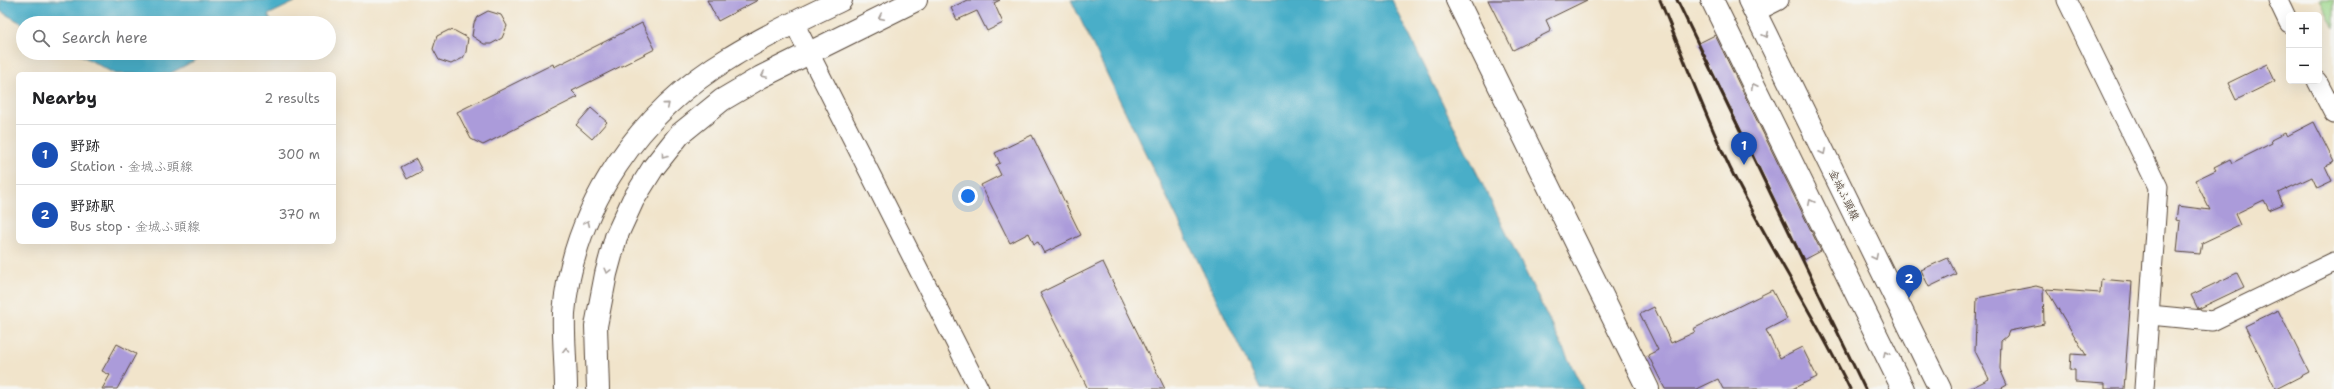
<!DOCTYPE html>
<html lang="en">
<head>
<meta charset="utf-8">
<style>
  :root { --surface:#fff; --page:#f6f6f6; --text:#202124; --muted:#757577; --line:#e0e0e0; --accent:#1f6fb2 }
  body { margin:0; font-family:"Shantell Sans","Klee One",sans-serif; background:var(--page); color:var(--text) }
  .controls { position:absolute; right:12px; top:12px; display:grid; overflow:hidden; border-radius:6px; box-shadow:0 4px 16px #0002 }
  .controls button { width:36px; height:36px; display:grid; place-items:center; padding:0; border:0; border-bottom:1px solid var(--line); background:var(--surface); color:var(--text); font:20px sans-serif }
  .you { position:absolute; left:968px; top:196px; width:14px; height:14px; margin:-10px; border:3px solid #fff; border-radius:50%; background:#1a73e8; box-shadow:0 0 0 6px #1a73e833 }
  .badge { display:grid; place-items:center; width:26px; height:26px; border-radius:50%; background:var(--accent); color:#fff; font-size:13px; font-weight:700 }
  .pin { position:absolute; translate:-50% -33px; filter:drop-shadow(0 1px 2px #0008) }
  .pin::after { content:''; position:absolute; top:21px; width:14px; height:12px; background:inherit; clip-path:polygon(0 0,100% 0,50% 100%) }
  .list { margin:0; padding:0; list-style:none }
  h2 { display:flex; justify-content:space-between; align-items:center; height:52px; margin:0; padding:0 16px; font-size:17px }
  h2 small { font-size:13px; font-weight:400; color:var(--muted) }
  .list li { display:grid; grid-template-columns:26px 1fr auto; gap:12px; align-items:center; box-sizing:border-box; height:60px; padding:0 16px; border-top:1px solid var(--line) }
  .list b { display:block; font-size:15px; white-space:nowrap }
  .list p { margin:0; font-size:13px; white-space:nowrap; color:var(--muted) }
  .list em { font-size:13px; font-style:normal; color:var(--muted) }
  .icon { flex:none; width:22px; height:22px; fill:none; stroke:currentColor; stroke-width:2; stroke-linecap:round; stroke-linejoin:round }
  .map { position:relative; flex:none; width:2334px; height:389px; overflow:hidden }
  .search { position:absolute; background:var(--surface); box-shadow:0 4px 16px #0002; left:16px; top:16px; width:320px; height:44px; display:flex; align-items:center; gap:10px; box-sizing:border-box; padding:0 14px; border-radius:22px; color:var(--muted); font-size:15px }
  .panel { position:absolute; background:var(--surface); box-shadow:0 4px 16px #0002; left:16px; top:72px; width:320px; height:172px; border-radius:6px }
  .map>svg:first-child { display:block }
</style>
</head>
<body>
<div class="map">
<svg width="2334" height="389" viewBox="0 0 2334 389">
  <rect width="100%" height="100%" fill="#f6f6f2"/>
  <filter id="ink" filterUnits="userSpaceOnUse"><feTurbulence type="fractalNoise" baseFrequency=".025" numOctaves="2"/><feDisplacementMap in="SourceGraphic" scale="8" xChannelSelector="R" yChannelSelector="G"/><feConvolveMatrix kernelMatrix="1 2 1 2 8 2 1 2 1" color-interpolation-filters="sRGB"/></filter>
  <filter id="wash" filterUnits="userSpaceOnUse"><feTurbulence type="fractalNoise" baseFrequency=".012" numOctaves="4" result="noise"/><feDisplacementMap in="SourceGraphic" scale="16" xChannelSelector="R" yChannelSelector="G"/><feGaussianBlur stdDeviation="0.9" result="paint"/><feColorMatrix in="noise" values="0 0 0 0 0 0 0 0 0 0 0 0 0 0 0 0 0 1.4 0 .05"/><feComposite in="paint" operator="in"/></filter>
  <g filter="url(#wash)">
    <rect width="100%" height="100%" fill="#f1e4cb"/>
    <!-- green -->
    <polygon fill="#9bd68a" stroke="#6b8054" points="2320,0 2334,0 2334,28"/>
    <!-- water -->
    <g fill="#49aec8" stroke="#426c73">
      <polygon points="0,0 299,0 268,15 271,21 267,23 23,24 0,11"/>
      <polygon points="1071,0 1392,0 1583,389 1260,389"/>
      <polygon points="77,53 209,53 169,74 115,74"/>
    </g>
    <g id="blocks">
      <!-- building -->
      <g fill="#ab9bda">
        <polygon points="707,0 758,0 718,21"/>
        <polygon points="967,0 1000,0 994,3 1003,23 987,31 977,11 957,20 951,8"/>
        <polygon points="1488,0 1587,0 1546,20 1551,31 1513,50"/>
        <polygon points="488,11 501,15 507,26 502,38 491,44 484,44 472,36 474,23 477,17"/>
        <polygon points="642,23 655,49 572,91 578,97 483,145 471,139 457,112 553,64 554,67"/>
        <polygon points="449,30 455,31 468,38 466,52 463,58 451,64 439,60 433,49 437,36"/>
        <polygon points="1715,35 1821,251 1804,260 1699,43"/>
        <polygon points="2267,64 2275,81 2236,100 2228,83"/>
        <polygon points="591,108 607,122 592,139 576,125"/>
        <polygon points="2314,122 2334,162 2325,166 2332,181 2317,188 2312,177 2278,193 2283,204 2269,210 2264,200 2235,214 2240,225 2202,243 2200,254 2177,252 2180,221 2176,220 2178,206 2210,210 2195,180 2216,170 2214,167 2230,159 2232,163 2272,143 2271,140 2285,133 2287,136"/>
        <polygon points="1032,135 1081,235 1044,253 1038,242 1034,244 1029,233 1010,243 981,185 1001,175 996,165 1000,163 995,153"/>
        <polygon points="416,159 422,171 407,179 401,167"/>
        <polygon points="1948,258 1956,274 1929,287 1921,270"/>
        <polygon points="1103,262 1165,389 1088,389 1040,293"/>
        <polygon points="2237,273 2244,287 2198,309 2191,295"/>
        <polygon points="2101,279 2132,282 2124,389 2105,389 2105,384 2075,382 2075,370 2070,370 2071,354 2086,355 2046,289 2100,293"/>
        <polygon points="2036,286 2043,288 2044,324 2009,331 2007,336 2001,341 2000,369 2007,385 2000,389 1969,389 1989,379 1975,351 1977,298"/>
        <polygon points="1772,290 1787,319 1766,330 1780,358 1802,347 1817,377 1792,389 1723,389 1718,379 1697,389 1665,389 1648,355 1658,350 1640,314 1654,307 1671,343 1695,332 1693,329"/>
        <polygon points="2278,310 2309,372 2276,389 2245,326"/>
        <polygon points="117,344 136,354 117,389 102,389 110,375 102,371"/>
      </g>
    </g>
  </g>
  <g filter="url(#ink)">
    <use href="#blocks" fill-opacity="0" stroke="#564638" stroke-width="1"/>
    <g fill="none" stroke-linecap="round" stroke-linejoin="round">
      <defs>
        <g id="minor">
          <polyline points="2067,0 2158,187 2144,389"/>
          <polyline points="2278,0 2289,23"/>
          <polyline points="1755,12 1779,0"/>
          <polyline points="794,23 979,389"/>
          <polyline points="2317,81 2334,114"/>
          <polyline points="2150,315 2212,321 2334,262"/>
        </g>
        <g id="tertiary">
          <polyline points="1457,0 1648,389"/>
          <path d="M566,389C566,366 563,336 564,313C573,206 640,111 731,57C766,35 804,18 841,0"/>
          <polyline points="598,389 596,326 606,274 616,237 633,200 653,168 680,134 722,100 761,77 916,0"/>
        </g>
        <g id="primary">
          <polyline points="1712,0 1903,389"/>
          <polyline points="1749,0 1940,389"/>
        </g>
      </defs>
      <!-- minor casing -->
      <use href="#minor" stroke="#564638" stroke-width="21"/>
      <!-- tertiary casing -->
      <use href="#tertiary" stroke="#564638" stroke-width="24"/>
      <!-- primary casing -->
      <use href="#primary" stroke="#564638" stroke-width="24"/>
      <!-- minor -->
      <use href="#minor" stroke="#fff" stroke-width="19"/>
      <!-- tertiary -->
      <use href="#tertiary" stroke="#fff" stroke-width="22"/>
      <!-- primary -->
      <use href="#primary" stroke="#fff" stroke-width="22"/>
      <!-- rail -->
      <g stroke="#3b2a1e" stroke-width="3">
        <path d="M1660,0C1683,56 1704,113 1730,168C1767,243 1813,313 1850,389"/>
        <polyline points="1677,0 1865,389"/>
      </g>
    </g>
    <!-- one-way arrows -->
    <defs><path id="oneway-chevron" d="M-2-3.5L2.5 0L-2 3.5" fill="none" stroke-width="1.6" stroke-linecap="round" stroke-linejoin="round"/></defs>
    <g stroke="#a79f9a">
      <use href="#oneway-chevron" transform="translate(881 17) rotate(154)"/>
      <use href="#oneway-chevron" transform="translate(1766 35) rotate(64)"/>
      <use href="#oneway-chevron" transform="translate(764 75) rotate(153)"/>
      <use href="#oneway-chevron" transform="translate(1754 86) rotate(-116)"/>
      <use href="#oneway-chevron" transform="translate(667 105) rotate(-41)"/>
      <use href="#oneway-chevron" transform="translate(1823 152) rotate(64)"/>
      <use href="#oneway-chevron" transform="translate(664 155) rotate(128)"/>
      <use href="#oneway-chevron" transform="translate(1811 202) rotate(-116)"/>
      <use href="#oneway-chevron" transform="translate(587 223) rotate(-66)"/>
      <use href="#oneway-chevron" transform="translate(1875 257) rotate(64)"/>
      <use href="#oneway-chevron" transform="translate(607 271) rotate(104)"/>
      <use href="#oneway-chevron" transform="translate(566 350) rotate(-91)"/>
      <use href="#oneway-chevron" transform="translate(1886 354) rotate(-116)"/>
    </g>
  </g>
  <g text-anchor="middle" dominant-baseline="central" stroke-width="3" stroke-linejoin="round" paint-order="stroke">
    <!-- street labels -->
    <g font-size="11" fill="#3b2a1e" stroke="#f6f6f2">
      <text transform="translate(1844 195) rotate(64)">金城ふ頭線</text>
    </g>
  </g>
</svg>
<div class="controls">
<button>+</button>
<button>−</button>
</div>
<div class="you"></div>
<div class="pin badge" style="left:1744px;top:165px;background:#1a4fb4">1</div>
<div class="pin badge" style="left:1909px;top:298px;background:#1a4fb4">2</div>
<div class="search"><svg class="icon" aria-label="search" viewBox="0 0 24 24"><circle cx="10" cy="10" r="6"/><path d="M15 15l6 6"/></svg>Search here</div>
<section class="panel">
<h2>Nearby<small>2 results</small></h2>
<ul class="list">
<li><span class="badge" style="background:#1a4fb4">1</span><div><b>野跡</b><p>Station · 金城ふ頭線</p></div><em>300 m</em></li>
<li><span class="badge" style="background:#1a4fb4">2</span><div><b>野跡駅</b><p>Bus stop · 金城ふ頭線</p></div><em>370 m</em></li>
</ul>
</section>
</div>
</body>
</html>
